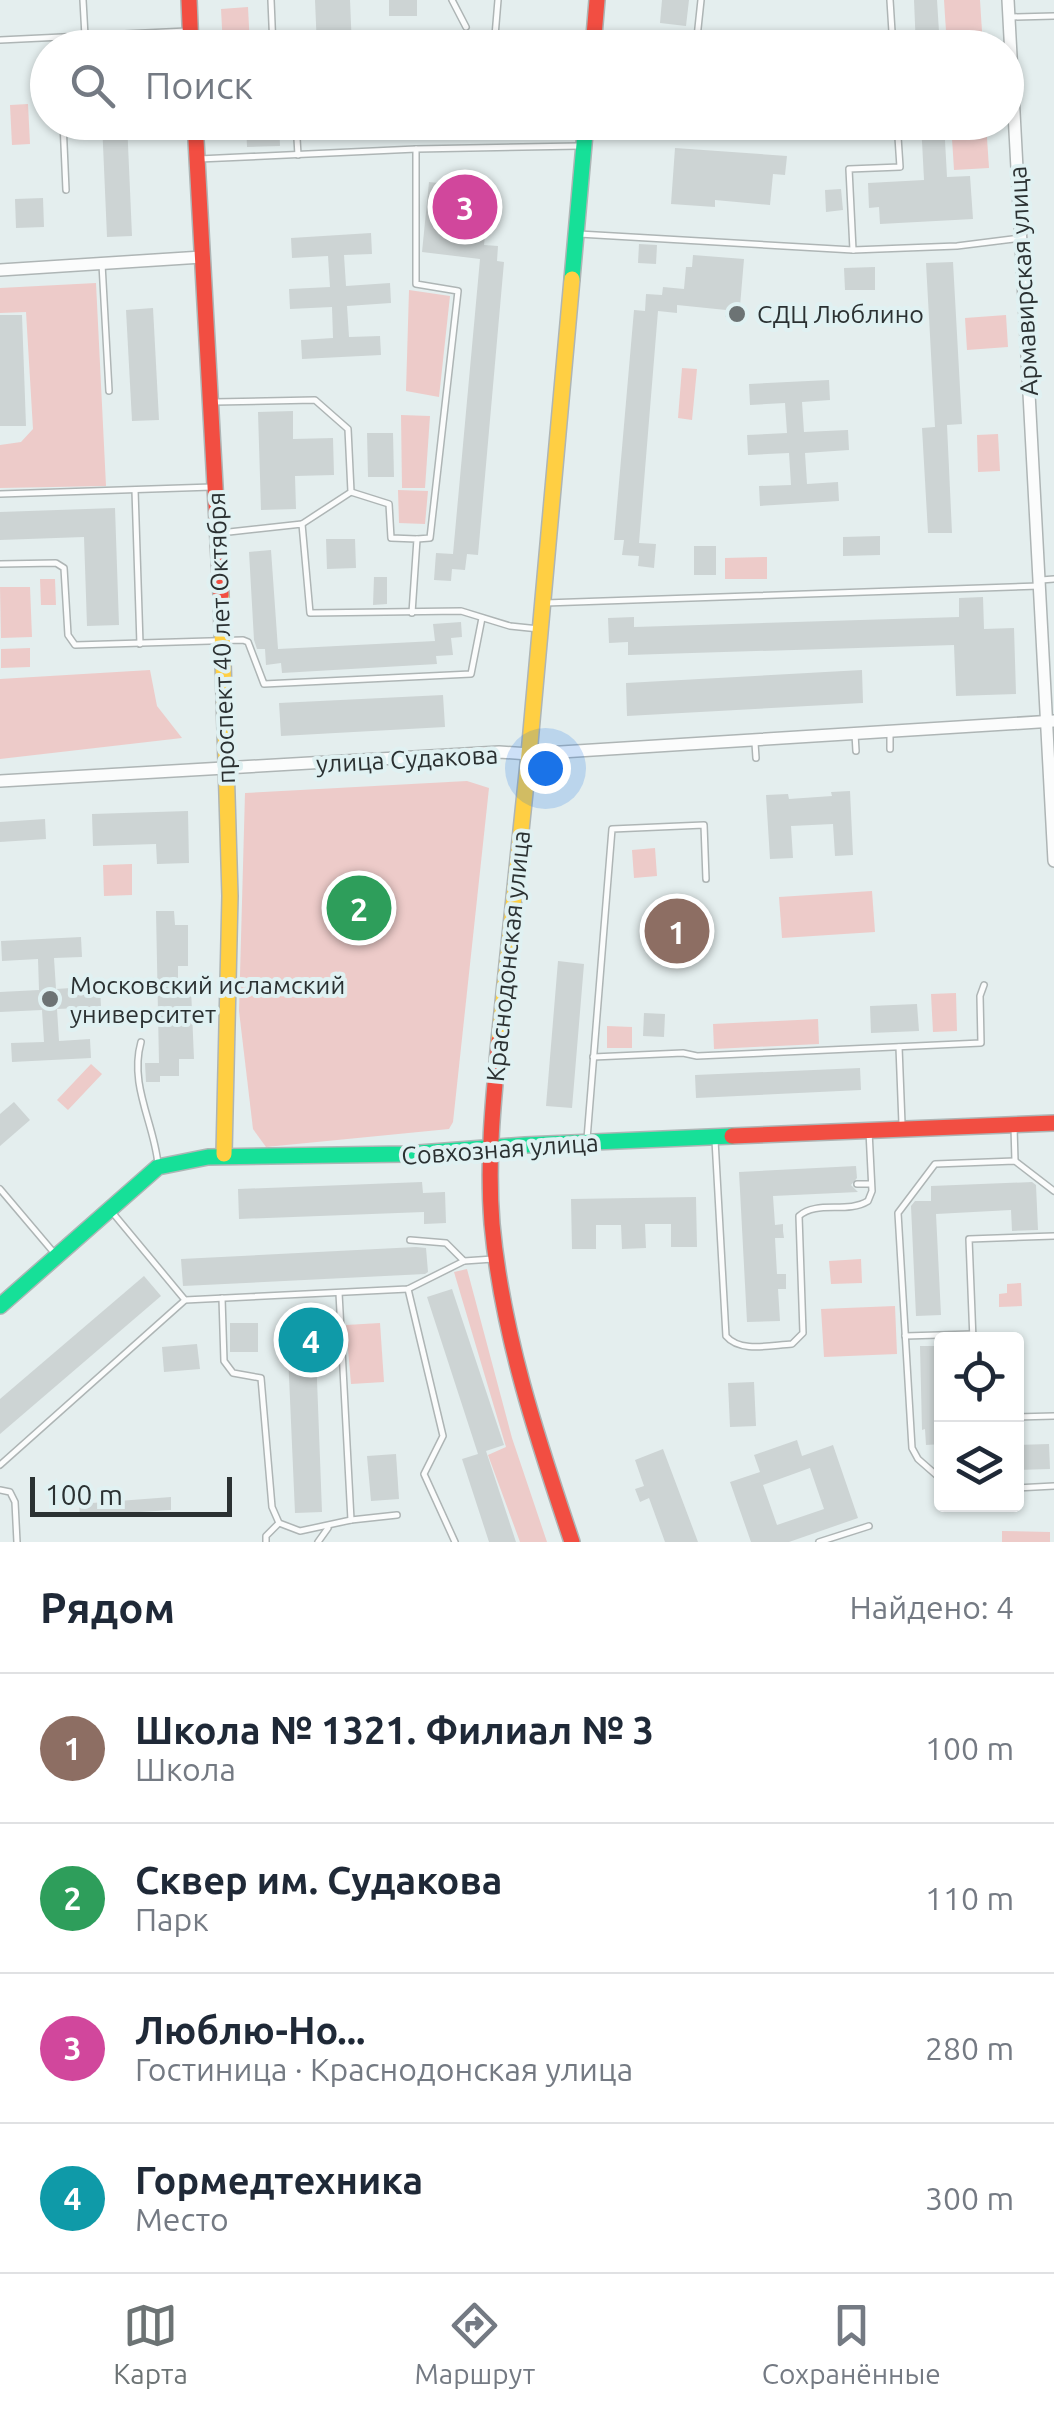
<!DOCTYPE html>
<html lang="ru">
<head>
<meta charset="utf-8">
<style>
  :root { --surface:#fff; --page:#f6f6f7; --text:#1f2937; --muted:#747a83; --line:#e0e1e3; --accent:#6c7374 }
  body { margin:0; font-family:Ubuntu,sans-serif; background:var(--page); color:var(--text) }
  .controls { position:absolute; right:30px; bottom:30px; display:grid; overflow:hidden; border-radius:10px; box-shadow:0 2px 8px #0004 }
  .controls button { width:90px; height:90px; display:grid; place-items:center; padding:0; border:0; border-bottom:2px solid var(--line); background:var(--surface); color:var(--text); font:50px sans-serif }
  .scale { position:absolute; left:30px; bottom:25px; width:202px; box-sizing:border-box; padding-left:10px; border:5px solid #2b3132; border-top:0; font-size:28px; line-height:35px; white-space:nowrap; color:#2b3132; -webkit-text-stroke:8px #e0f1f2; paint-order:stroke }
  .you { position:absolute; left:545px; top:768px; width:35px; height:35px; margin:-25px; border:8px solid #fff; border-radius:50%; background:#1a73e8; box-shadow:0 0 0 15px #1a73e833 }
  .badge { display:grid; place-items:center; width:65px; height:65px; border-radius:50%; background:var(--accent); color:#fff; font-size:32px; font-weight:700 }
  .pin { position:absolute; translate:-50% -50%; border:5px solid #fff; box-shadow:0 2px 10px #0006 }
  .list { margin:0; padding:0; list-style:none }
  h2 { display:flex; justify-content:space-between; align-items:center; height:130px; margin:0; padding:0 40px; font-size:42px }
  h2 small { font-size:32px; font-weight:400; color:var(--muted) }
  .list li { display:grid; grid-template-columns:65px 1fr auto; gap:30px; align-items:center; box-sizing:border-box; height:150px; padding:0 40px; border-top:2px solid var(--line) }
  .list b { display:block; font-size:38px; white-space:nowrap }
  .list p { margin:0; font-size:32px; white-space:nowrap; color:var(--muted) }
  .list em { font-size:32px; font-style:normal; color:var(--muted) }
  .icon { flex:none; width:55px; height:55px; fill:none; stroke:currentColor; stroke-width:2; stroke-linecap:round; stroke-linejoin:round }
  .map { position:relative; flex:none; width:1054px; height:1542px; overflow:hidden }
  .search { position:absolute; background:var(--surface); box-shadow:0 2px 8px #0004; left:30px; right:30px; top:30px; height:110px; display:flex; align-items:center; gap:25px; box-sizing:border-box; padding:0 35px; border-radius:55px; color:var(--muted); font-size:38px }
  .sheet { height:730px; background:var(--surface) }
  nav { display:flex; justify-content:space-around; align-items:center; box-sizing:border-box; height:140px; border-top:2px solid var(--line); background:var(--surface); font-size:28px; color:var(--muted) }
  nav a { display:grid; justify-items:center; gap:5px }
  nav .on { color:var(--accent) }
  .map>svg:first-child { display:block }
</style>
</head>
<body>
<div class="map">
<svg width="1054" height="1542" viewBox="0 0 1054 1542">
  <rect width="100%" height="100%" fill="#e4eeee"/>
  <!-- green -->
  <g fill="#edcbc9">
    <polygon points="944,0 980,0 983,47 947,47"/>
    <polygon points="248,7 250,47 223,47 221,9"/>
    <polygon points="878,32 879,47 804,47 804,33"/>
    <polygon points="28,104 30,144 12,145 10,105"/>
    <polygon points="951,123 986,123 989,168 954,170"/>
    <polygon points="96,283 106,486 0,488 0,445 21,442 33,429 26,312 0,313 0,288"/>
    <polygon points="409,290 450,296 439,397 406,391"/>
    <polygon points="1006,315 1008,347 967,350 965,318"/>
    <polygon points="682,368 697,369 692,420 678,418"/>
    <polygon points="401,415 430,416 425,488 402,488"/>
    <polygon points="998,434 1000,471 978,472 977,435"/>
    <polygon points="398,490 428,491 425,524 399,523"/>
    <polygon points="767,557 767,579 725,579 725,558"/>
    <polygon points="40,579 55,579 56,605 41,605"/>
    <polygon points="0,587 30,587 32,637 1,638"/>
    <polygon points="30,648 30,667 1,668 1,649"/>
    <polygon points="150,670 157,706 182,738 0,759 0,679"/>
    <polygon points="467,781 489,788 453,1122 449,1129 266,1147 253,1129 239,1011 245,793"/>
    <polygon points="655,848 657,876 634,878 632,850"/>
    <polygon points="132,864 132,895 104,896 103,865"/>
    <polygon points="872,891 875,932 782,938 779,897"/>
    <polygon points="956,993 957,1031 933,1032 931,994"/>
    <polygon points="818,1019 819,1044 714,1049 713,1024"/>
    <polygon points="607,1026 632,1027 632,1048 607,1048"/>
    <polygon points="91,1064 102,1074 68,1110 57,1100"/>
    <polygon points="861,1259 862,1283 831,1284 829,1261"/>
    <polygon points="467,1269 512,1438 547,1542 520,1542 488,1455 506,1447 454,1272"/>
    <polygon points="1021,1283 1022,1306 999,1307 999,1294 1007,1293 1007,1284"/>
    <polygon points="895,1306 897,1354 824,1357 821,1309"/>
    <polygon points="380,1323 384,1382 351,1384 346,1325"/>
    <polygon points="1002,1531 1050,1532 1050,1542 1002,1542"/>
  </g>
  <!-- building -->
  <g fill="#cdd4d4" fill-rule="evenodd">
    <polygon points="315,0 350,0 352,48 317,48"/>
    <rect x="389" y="0" width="28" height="16"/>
    <polygon points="662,0 689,0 686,26 660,23"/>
    <polygon points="914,0 937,0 940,48 916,48"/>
    <polygon points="102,122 127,122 132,236 107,237"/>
    <polygon points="246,122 279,122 280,146 247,147"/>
    <polygon points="338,122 438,122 438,132 339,134"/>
    <polygon points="921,122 944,122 947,177 970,176 973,219 880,224 879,207 869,208 868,183 924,180"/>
    <polygon points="675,148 787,156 785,175 773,174 770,205 715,200 715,207 671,204"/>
    <polygon points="456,177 484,179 483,193 490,194 489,211 468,209 466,233 485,234 484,245 498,246 497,261 504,262 478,555 467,554 465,570 452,569 451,581 434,580 436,553 453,554 480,259 422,252 429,182 456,185"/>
    <polygon points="841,189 843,210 826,212 825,190"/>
    <polygon points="43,198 44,227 16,228 15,199"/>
    <polygon points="371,233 372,254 344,255 346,286 390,283 391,303 347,306 349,337 380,336 381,355 302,359 301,340 333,338 332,307 290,309 289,289 330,287 328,256 292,258 291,238"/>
    <polygon points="639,244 657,245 656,264 638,263"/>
    <polygon points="693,255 744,259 739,318 725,317 726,310 677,305 677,313 658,311 639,543 656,544 654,568 638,566 639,556 622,555 624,540 614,540 634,310 645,311 646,294 662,295 663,287 684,289 686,267 692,267"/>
    <polygon points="953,262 962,424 947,425 952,533 928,533 922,428 935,427 926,263"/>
    <polygon points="875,267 875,290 845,290 844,268"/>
    <polygon points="153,308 159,420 132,421 126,310"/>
    <polygon points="0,315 22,315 26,426 0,426"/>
    <polygon points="829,380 830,400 802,402 804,432 848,430 849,450 805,453 807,484 838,482 839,501 760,506 759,486 791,485 789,453 748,455 747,435 787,433 785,403 750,405 749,384"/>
    <polygon points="293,411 293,439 333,438 334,475 295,476 296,509 261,510 258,412"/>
    <polygon points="367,433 393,433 394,477 368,477"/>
    <polygon points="115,508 119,625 87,626 84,537 0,540 0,512"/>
    <polygon points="880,536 880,555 843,556 843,537"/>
    <polygon points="326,539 355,539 356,568 327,569"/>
    <rect x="694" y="546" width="22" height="29"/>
    <polygon points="271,550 278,649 435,641 433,624 461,622 462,637 451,638 453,655 436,656 437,664 282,673 281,663 266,665 265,649 257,649 254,640 249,552"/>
    <polygon points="374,577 387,577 387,604 373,605"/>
    <polygon points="983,597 984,629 1014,628 1016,694 956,696 954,645 628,655 628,642 609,643 608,618 634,617 634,627 959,617 959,598"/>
    <polygon points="862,670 863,703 627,716 626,683"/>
    <polygon points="443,695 445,727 281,736 279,703"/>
    <polygon points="850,791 853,855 835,856 833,824 791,826 793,858 770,859 766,795 788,794 789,799 832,796 831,792"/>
    <polygon points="188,811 189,863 157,864 156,844 93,846 92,814"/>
    <polygon points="45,819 46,839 0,842 0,822"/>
    <polygon points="156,911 174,911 175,925 188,925 188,966 178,966 178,989 191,988 194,1059 179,1059 179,1076 160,1076 160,1082 146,1082 145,1063 159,1063"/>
    <polygon points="703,917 704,943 651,945 651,918"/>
    <polygon points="81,937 82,957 54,958 56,989 100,986 101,1007 57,1009 59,1041 90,1039 91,1058 12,1062 11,1043 44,1042 42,1010 0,1012 0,992 39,990 38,959 2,961 1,941"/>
    <polygon points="558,961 584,964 572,1108 546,1106"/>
    <polygon points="917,1004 919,1031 871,1033 870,1006"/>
    <polygon points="644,1013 665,1014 664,1037 643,1036"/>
    <polygon points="860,1068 861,1090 696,1098 695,1075"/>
    <polygon points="14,1102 30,1120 0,1146 0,1114"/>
    <polygon points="856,1166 857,1178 851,1185 858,1192 773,1196 775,1225 783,1224 783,1231 784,1238 775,1238 777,1274 786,1274 786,1289 778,1289 780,1321 747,1322 739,1172"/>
    <polygon points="422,1182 423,1193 445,1192 446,1223 424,1224 424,1212 239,1219 238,1189"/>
    <polygon points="1032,1182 1036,1185 1038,1230 1012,1231 1011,1210 936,1214 941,1315 916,1316 911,1206 915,1201 931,1201 931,1186"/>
    <polygon points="696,1197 697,1247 671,1247 671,1224 645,1224 646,1248 622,1249 621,1225 596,1225 596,1249 572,1249 571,1199"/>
    <polygon points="416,1247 426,1248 428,1272 425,1274 183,1286 181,1259"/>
    <polygon points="144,1276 161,1296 0,1434 0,1399"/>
    <polygon points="452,1289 504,1445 486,1451 516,1542 489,1542 462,1459 478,1454 427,1297"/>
    <rect x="230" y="1323" width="28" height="29"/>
    <polygon points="327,1326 328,1352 316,1353 322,1512 295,1513 288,1354 296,1354 295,1327"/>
    <polygon points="197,1344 200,1369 164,1372 162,1347"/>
    <polygon points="920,1346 942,1346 942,1444 926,1445 925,1429 922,1430"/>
    <polygon points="754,1382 756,1426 730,1427 728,1383"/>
    <path d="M797,1440L802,1456L833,1445L858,1518L789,1542H751L730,1482L760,1472L754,1455ZM810,1468L824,1509L777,1525L763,1485Z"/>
    <polygon points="1049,1444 1050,1469 1016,1470 1016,1445"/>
    <polygon points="663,1449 698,1542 665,1542 649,1498 640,1502 635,1489 644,1486 635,1460"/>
    <polygon points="396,1454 399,1499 371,1501 367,1456"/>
    <polygon points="171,1497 171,1510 80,1516 79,1504"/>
  </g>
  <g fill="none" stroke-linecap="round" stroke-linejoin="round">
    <defs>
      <g id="lane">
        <polyline points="83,0 85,36"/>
        <polyline points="271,0 273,48"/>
        <polyline points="452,0 466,27"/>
        <polyline points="890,0 893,48"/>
        <polyline points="1012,17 1054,16"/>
        <polyline points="594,37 696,48"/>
        <polyline points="0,40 187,31"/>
        <polyline points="696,47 701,0"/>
        <polyline points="494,48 498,0"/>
        <polyline points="63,122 66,190"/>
        <polyline points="296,122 298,155"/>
        <polyline points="199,159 416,149"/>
        <polyline points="579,234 853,250 957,246 1021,238"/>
        <polyline points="853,250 849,169 900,167 897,122"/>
        <polyline points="102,264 109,391"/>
        <polyline points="214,402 315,400 348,429 351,492 302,524"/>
        <polyline points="135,490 140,644"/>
        <polyline points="351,492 389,504 391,538 417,539 412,613"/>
        <polyline points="0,494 212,487"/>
        <polyline points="220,533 302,524 310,613 461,611 510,626 539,629"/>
        <polyline points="417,539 430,538 458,291 416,284 416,149 579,146"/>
        <polyline points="0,564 56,563 64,568 68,635 75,645 243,640 248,642 264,684 471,674 482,618"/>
        <polyline points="1041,580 1054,579"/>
        <polyline points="545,603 1039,586"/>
        <polyline points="855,734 856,751"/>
        <polyline points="890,734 890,749"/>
        <polyline points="755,743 756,758"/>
        <path d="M141,1042C129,1085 154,1123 158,1164"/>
        <polyline points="899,1047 902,1124"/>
        <polyline points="593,1057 683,1053 697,1056 981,1043 980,996 984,985"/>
        <polyline points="1014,1127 1015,1161"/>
        <polyline points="587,1139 612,829 704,825 706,879"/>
        <path d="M715,1140L726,1336C740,1353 771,1345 792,1344L803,1333L799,1216C817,1200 847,1214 868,1201L872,1191L869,1131"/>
        <polyline points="857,1184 871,1184"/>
        <polyline points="0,1189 55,1254"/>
        <polyline points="112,1212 185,1300 408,1289 464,1261"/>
        <polyline points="410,1240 446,1243 464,1261 493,1259"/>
        <polyline points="408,1289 443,1436 424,1474 455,1542"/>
        <polyline points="222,1298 224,1361 233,1373 261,1378 272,1507 279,1523 300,1531 351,1520 339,1293"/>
        <polyline points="905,1336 972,1334"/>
        <polyline points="973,1340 969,1239 1054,1236"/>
        <polyline points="1016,1417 1054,1416"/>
        <polyline points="0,1465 184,1301"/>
        <polyline points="942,1480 918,1459 912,1448 898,1213 935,1164 1015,1161 1054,1191"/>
        <polyline points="1016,1488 1054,1486"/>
        <polyline points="0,1490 10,1492 15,1502 17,1542"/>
        <polyline points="351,1520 397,1515"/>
        <polyline points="266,1542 266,1536 279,1523"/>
        <polyline points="318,1542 328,1528"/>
        <polyline points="819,1542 869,1526"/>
      </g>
      <g id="street">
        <polyline points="1008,0 1054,861"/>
        <polyline points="0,270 202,257"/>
        <polyline points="0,781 499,752 529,754 1054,721"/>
      </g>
      <g id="fast">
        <polyline points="572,279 586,122"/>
        <polyline points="0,1306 158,1167 208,1157 406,1154 525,1145 732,1136"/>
      </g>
      <g id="slow">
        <polyline points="221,595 230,896 224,1154"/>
        <polyline points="499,1041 529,754 572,279"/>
      </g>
      <g id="jam">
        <polyline points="189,0 191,48"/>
        <polyline points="593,48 597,0"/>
        <polyline points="195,122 221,595"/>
        <path d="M499,1041C493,1102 487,1162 492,1224C502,1333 537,1438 572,1542"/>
        <polyline points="732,1136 1054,1123"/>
      </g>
    </defs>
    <!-- lane casing -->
    <use href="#lane" stroke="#aeb5b5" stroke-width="8"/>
    <!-- street casing -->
    <use href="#street" stroke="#aeb5b5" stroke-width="14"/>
    <!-- fast casing -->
    <use href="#fast" stroke="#aeb5b5" stroke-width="18"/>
    <!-- slow casing -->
    <use href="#slow" stroke="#aeb5b5" stroke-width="18"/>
    <!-- jam casing -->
    <use href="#jam" stroke="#aeb5b5" stroke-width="18"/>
    <!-- lane -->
    <use href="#lane" stroke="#fbfcfc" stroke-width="5"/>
    <!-- street -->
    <use href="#street" stroke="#fbfcfc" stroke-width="11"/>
    <!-- fast -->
    <use href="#fast" stroke="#16e098" stroke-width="15"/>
    <!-- slow -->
    <use href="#slow" stroke="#ffcf43" stroke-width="15"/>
    <!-- jam -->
    <use href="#jam" stroke="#f24e42" stroke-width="15"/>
  </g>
  <!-- markers -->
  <g fill="#6c7374" stroke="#e0f1f2" stroke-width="4">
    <circle cx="737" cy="314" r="10"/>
    <circle cx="50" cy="999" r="10"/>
  </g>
  <g text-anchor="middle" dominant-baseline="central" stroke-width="8" stroke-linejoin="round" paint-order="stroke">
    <!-- street labels -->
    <g font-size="25" fill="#2b3132" stroke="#e0f1f2">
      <text transform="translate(1023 281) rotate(-93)">Армавирская улица</text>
      <text transform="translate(221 638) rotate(-92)">проспект 40 лет Октября</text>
      <text transform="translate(407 759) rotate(-3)">улица Судакова</text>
      <text transform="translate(508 956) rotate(-84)">Краснодонская улица</text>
      <text transform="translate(500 1149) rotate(-4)">Совхозная улица</text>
    </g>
    <!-- poi labels -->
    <g font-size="25" fill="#2b3132" stroke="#e0f1f2" text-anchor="start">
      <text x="757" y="314">СДЦ Люблино</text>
      <text x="70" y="985">Московский исламский<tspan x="70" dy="29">университет</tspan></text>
    </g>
  </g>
</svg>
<div class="controls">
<button><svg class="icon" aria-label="locate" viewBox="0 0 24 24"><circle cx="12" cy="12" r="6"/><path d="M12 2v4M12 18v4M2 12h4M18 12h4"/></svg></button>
<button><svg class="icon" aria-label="layers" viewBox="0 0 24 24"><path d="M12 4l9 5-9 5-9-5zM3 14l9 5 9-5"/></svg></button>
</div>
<div class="scale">100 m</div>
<div class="you"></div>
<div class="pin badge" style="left:677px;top:931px;background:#8d6e63">1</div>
<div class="pin badge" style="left:359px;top:908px;background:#2e9e5b">2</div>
<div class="pin badge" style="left:465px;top:207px;background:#d1479c">3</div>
<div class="pin badge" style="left:311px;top:1340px;background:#0f9aa8">4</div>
<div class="search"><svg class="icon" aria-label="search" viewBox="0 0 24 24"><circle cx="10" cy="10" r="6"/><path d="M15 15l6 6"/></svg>Поиск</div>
</div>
<section class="sheet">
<h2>Рядом<small>Найдено: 4</small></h2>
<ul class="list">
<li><span class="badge" style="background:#8d6e63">1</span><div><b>Школа № 1321. Филиал № 3</b><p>Школа</p></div><em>100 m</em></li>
<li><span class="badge" style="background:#2e9e5b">2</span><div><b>Сквер им. Судакова</b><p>Парк</p></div><em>110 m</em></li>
<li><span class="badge" style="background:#d1479c">3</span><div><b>Люблю-Но...</b><p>Гостиница · Краснодонская улица</p></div><em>280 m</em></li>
<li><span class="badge" style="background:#0f9aa8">4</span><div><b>Гормедтехника</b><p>Место</p></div><em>300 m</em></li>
</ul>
</section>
<nav>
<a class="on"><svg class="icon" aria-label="map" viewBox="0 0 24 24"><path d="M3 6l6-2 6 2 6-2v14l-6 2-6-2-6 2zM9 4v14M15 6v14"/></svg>Карта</a>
<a><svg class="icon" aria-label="directions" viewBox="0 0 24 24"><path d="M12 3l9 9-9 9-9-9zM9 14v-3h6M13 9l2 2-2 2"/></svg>Маршрут</a>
<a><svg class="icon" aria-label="saved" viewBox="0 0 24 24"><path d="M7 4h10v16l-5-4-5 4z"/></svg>Сохранённые</a>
</nav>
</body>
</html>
